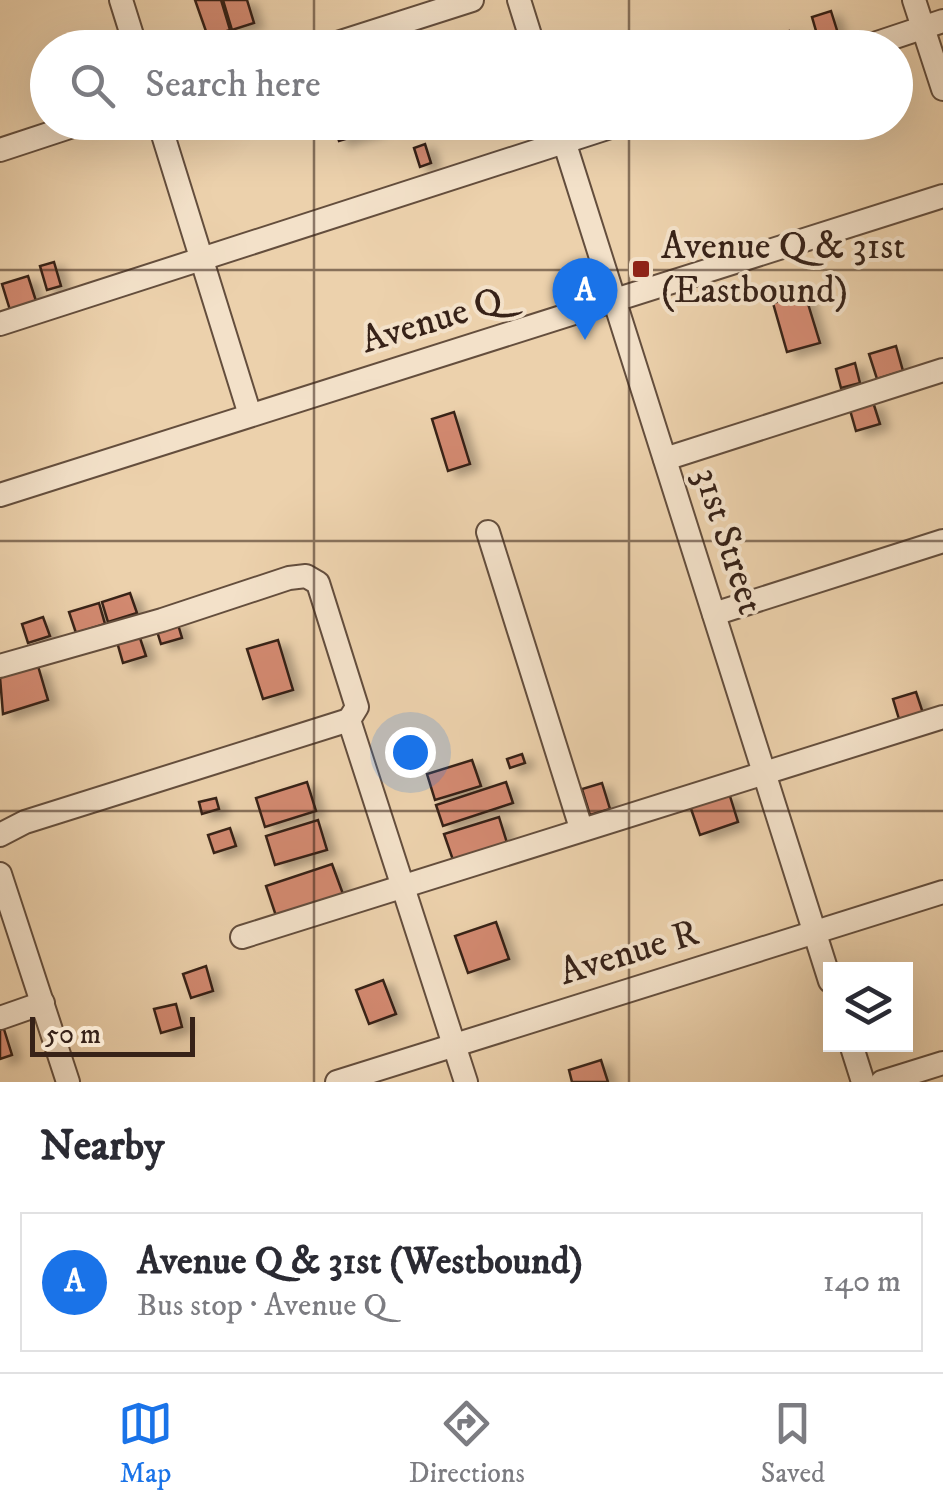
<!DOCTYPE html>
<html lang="en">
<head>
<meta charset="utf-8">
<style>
  :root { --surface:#fff; --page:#f7f7f7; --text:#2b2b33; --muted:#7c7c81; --line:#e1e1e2; --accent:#1a73e8 }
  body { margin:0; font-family:"IM FELL DW Pica",serif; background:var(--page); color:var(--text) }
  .controls { position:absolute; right:30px; bottom:30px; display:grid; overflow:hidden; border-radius:0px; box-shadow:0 10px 40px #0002 }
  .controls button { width:90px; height:90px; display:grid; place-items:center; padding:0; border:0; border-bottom:2px solid var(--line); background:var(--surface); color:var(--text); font:50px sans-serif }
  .scale { position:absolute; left:30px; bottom:25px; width:165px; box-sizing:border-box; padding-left:10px; border:5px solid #372218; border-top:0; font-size:28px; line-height:35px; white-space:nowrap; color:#372218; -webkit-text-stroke:8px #f3e1c9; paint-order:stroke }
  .you { position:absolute; left:410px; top:752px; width:35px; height:35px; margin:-25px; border:8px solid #fff; border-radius:50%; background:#1a73e8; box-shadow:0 0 0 15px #1a73e833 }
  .badge { display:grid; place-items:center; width:65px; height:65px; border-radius:50%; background:var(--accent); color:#fff; font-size:32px; font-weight:700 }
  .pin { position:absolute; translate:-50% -82px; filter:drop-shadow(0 2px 5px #0008) }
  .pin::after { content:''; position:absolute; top:52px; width:35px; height:30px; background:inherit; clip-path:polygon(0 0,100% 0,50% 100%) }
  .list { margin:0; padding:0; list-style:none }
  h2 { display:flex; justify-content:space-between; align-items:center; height:130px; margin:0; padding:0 40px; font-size:42px }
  h2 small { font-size:32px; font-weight:400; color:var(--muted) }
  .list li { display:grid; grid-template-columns:65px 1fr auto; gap:30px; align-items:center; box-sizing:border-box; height:140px; margin:0 20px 20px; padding:0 20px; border:2px solid var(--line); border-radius:0px }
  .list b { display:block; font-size:38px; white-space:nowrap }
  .list p { margin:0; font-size:32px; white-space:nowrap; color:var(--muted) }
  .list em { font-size:32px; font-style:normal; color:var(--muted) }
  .icon { flex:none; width:55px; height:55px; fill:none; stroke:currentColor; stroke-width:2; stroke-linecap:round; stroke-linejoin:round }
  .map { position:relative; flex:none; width:943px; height:1082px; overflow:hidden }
  .search { position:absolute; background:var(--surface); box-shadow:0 10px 40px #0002; left:30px; right:30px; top:30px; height:110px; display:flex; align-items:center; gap:25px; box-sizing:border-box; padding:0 35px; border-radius:55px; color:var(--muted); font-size:38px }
  .sheet { height:290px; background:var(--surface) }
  nav { display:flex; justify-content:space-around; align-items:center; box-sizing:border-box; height:140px; border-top:2px solid var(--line); background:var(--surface); font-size:28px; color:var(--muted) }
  nav a { display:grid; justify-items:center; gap:5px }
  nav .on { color:var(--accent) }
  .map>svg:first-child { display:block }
</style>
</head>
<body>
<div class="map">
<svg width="943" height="1082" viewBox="0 0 943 1082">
  <defs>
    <filter id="shadow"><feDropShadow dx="9" dy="5" stdDeviation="5" flood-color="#0004"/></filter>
  </defs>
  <rect width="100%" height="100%" fill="#ecd1ac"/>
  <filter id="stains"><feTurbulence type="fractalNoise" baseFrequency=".002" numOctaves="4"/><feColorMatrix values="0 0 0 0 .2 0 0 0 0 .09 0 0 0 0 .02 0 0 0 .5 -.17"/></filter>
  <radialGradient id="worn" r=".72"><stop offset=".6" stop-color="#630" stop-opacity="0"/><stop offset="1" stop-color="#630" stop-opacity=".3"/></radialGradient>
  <!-- building -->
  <g fill="#d28970" stroke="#372218" stroke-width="2.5" filter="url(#shadow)">
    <polygon points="195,0 221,0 230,30 208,37"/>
    <polygon points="223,0 247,0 254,23 232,30"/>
    <polygon points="831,11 841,43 821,48 812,17"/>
    <polygon points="789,31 795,48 758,48 756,42"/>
    <polygon points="333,122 374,122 376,130 339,141"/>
    <polygon points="425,144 431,163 420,167 414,148"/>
    <polygon points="54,262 61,286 47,290 40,266"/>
    <polygon points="28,276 36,301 10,310 2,284"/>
    <polygon points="805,294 820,343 787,352 773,303"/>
    <polygon points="896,346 903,371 877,379 869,354"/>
    <polygon points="855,363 860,383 841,388 836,369"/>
    <polygon points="873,402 880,424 856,431 850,410"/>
    <polygon points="454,412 470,464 448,471 432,419"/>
    <polygon points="130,593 137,613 108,622 102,602"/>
    <polygon points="99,603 105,624 76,633 69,612"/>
    <polygon points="43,617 50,636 28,643 22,624"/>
    <polygon points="177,621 182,638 161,644 156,628"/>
    <polygon points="139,635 146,656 123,663 117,642"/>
    <polygon points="278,640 293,690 263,699 247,649"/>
    <polygon points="38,666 48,700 3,714 0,677"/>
    <polygon points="916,692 923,713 899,719 893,699"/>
    <polygon points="522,754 525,763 510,768 507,759"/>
    <polygon points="472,760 481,786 435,800 427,774"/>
    <polygon points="307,782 316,811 265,827 256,798"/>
    <polygon points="506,782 513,803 443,826 436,805"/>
    <polygon points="602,783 610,809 590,815 582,789"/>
    <polygon points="729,793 738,822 700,835 690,806"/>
    <polygon points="216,798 219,809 202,814 199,802"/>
    <polygon points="499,817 507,843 453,860 444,834"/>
    <polygon points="318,820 327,850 275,865 266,836"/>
    <polygon points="230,828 236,846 214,853 208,835"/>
    <polygon points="332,864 343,894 276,916 266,886"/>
    <polygon points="496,922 509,959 468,973 455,936"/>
    <polygon points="206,966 213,991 191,998 183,974"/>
    <polygon points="383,980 396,1014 369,1024 356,990"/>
    <polygon points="176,1004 182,1027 161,1033 154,1009"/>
    <polygon points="3,1026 12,1055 0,1059 0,1027"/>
    <polygon points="601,1060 608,1082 572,1082 569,1070"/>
  </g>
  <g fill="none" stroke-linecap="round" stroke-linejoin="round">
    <defs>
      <g id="minor">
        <polyline points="121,0 136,48"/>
        <polyline points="519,0 534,48"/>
        <polyline points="914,0 943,89"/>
        <polyline points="322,48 472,0"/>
        <polyline points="862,48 943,21"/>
        <polyline points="159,122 250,415"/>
        <polyline points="558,122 830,981"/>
        <polyline points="0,150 85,122"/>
        <polyline points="0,324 626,122"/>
        <polyline points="665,459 943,370"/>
        <polyline points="0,495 943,196"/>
        <polyline points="488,532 581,828"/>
        <polyline points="714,614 943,541"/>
        <polyline points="0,666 162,620 289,578 306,576 318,583 357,707 349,720 466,1082"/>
        <polyline points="0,835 25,822 349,720"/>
        <polyline points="0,874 68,1082"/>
        <polyline points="242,937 943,717"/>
        <polyline points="0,1018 43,1003"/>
        <polyline points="851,1044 863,1082"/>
        <polyline points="337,1082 943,892"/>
        <polyline points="882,1082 943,1063"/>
      </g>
    </defs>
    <!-- minor casing -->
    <use href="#minor" stroke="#644e3d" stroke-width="26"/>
    <!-- minor -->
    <use href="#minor" stroke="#f3e1c9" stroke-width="22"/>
  </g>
  <!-- grid -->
  <path fill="none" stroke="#372218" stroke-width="2.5" stroke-opacity="0.55" d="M314,0V48M629,0V48M314,122V1082M629,122V1082M0,270H943M0,541H943M0,811H943"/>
  <!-- markers -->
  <rect fill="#8f2418" stroke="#f3e1c9" stroke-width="4" x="631" y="259" width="20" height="20" rx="5"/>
  <g text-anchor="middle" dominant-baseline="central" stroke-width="8" stroke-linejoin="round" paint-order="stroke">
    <!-- poi labels -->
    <g font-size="38" fill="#372218" stroke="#f3e1c9" text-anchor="start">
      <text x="661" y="247">Avenue Q &amp; 31st<tspan x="661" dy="44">(Eastbound)</tspan></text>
    </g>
    <!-- street labels -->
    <g font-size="38" fill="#372218" stroke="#f3e1c9">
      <text transform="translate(432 321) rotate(-17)">Avenue Q</text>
      <text transform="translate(728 541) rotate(72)">31st Street</text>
      <text transform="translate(629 953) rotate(-17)">Avenue R</text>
    </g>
  </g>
  <rect width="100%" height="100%" filter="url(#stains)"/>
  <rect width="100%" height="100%" fill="url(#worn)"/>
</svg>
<div class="controls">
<button><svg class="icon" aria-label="layers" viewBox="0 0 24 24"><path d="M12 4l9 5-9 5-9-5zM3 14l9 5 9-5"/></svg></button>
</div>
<div class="scale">50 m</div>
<div class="you"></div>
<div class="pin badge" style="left:585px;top:340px">A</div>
<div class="search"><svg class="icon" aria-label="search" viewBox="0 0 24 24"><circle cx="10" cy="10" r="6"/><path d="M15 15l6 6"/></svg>Search here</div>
</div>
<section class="sheet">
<h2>Nearby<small></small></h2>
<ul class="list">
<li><span class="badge">A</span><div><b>Avenue Q &amp; 31st (Westbound)</b><p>Bus stop · Avenue Q</p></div><em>140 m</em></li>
</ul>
</section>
<nav>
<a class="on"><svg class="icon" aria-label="map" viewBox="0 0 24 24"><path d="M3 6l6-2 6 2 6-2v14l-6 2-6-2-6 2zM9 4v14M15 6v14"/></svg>Map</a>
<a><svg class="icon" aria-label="directions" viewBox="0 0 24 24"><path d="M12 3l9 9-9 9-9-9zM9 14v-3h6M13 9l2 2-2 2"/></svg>Directions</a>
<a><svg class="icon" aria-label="saved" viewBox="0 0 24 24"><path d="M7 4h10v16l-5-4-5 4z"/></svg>Saved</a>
</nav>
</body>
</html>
